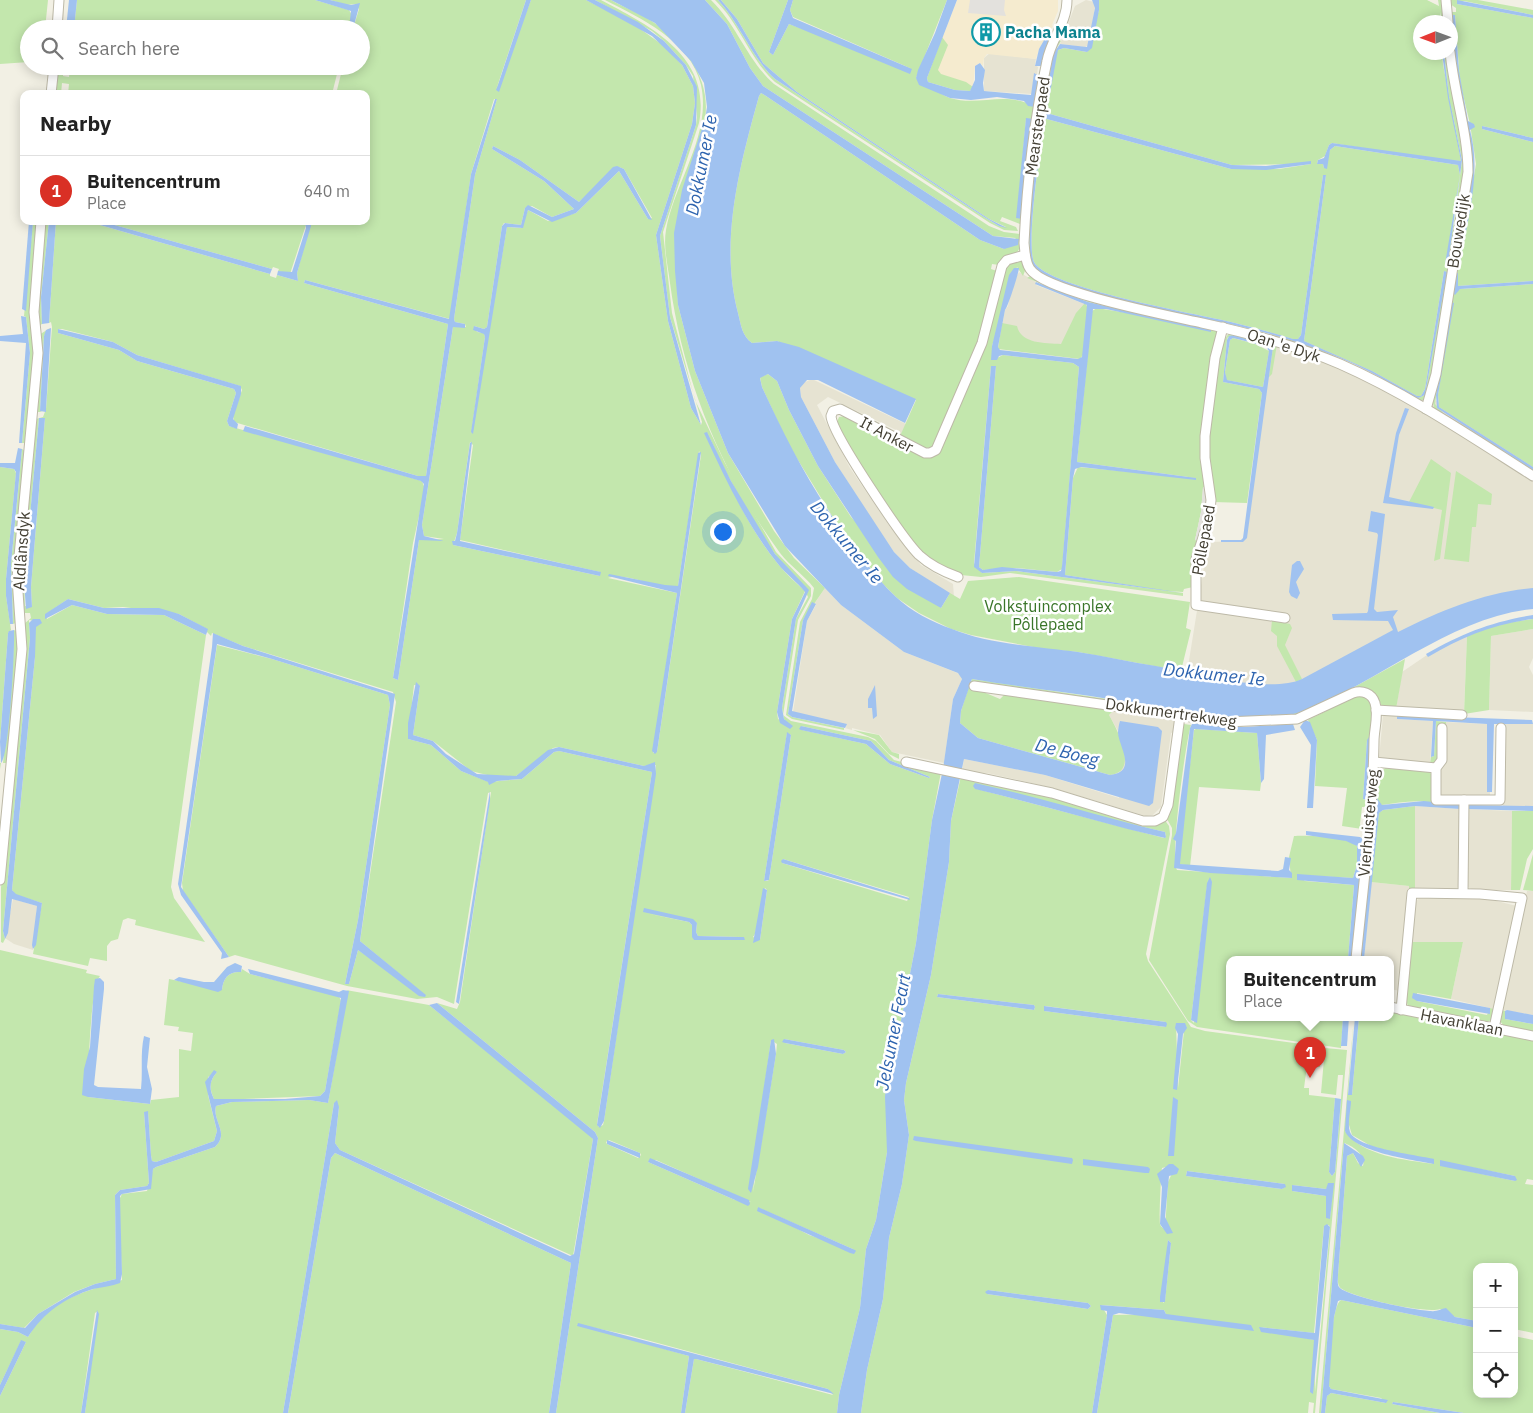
<!DOCTYPE html>
<html lang="en">
<head>
<meta charset="utf-8">
<style>
  :root { --surface:#fff; --page:#f2f2f2; --text:#222; --muted:#767676; --line:#e0e0e0; --accent:#d93025 }
  body { margin:0; font-family:"IBM Plex Sans",sans-serif; background:var(--page); color:var(--text) }
  .controls { position:absolute; right:15px; bottom:15px; display:grid; overflow:hidden; border-radius:10px; box-shadow:0 2px 12px #0003 }
  .controls button { width:45px; height:45px; display:grid; place-items:center; padding:0; border:0; border-bottom:1px solid var(--line); background:var(--surface); color:var(--text); font:25px sans-serif }
  .compass { position:absolute; left:1413px; top:15px; width:45px; height:45px; border-radius:50%; background:var(--surface); box-shadow:0 2px 12px #0003; rotate:269deg }
  .you { position:absolute; left:722px; top:531px; width:18px; height:18px; margin:-12px; border:4px solid #fff; border-radius:50%; background:#1a73e8; box-shadow:0 0 0 8px #1a73e833 }
  .badge { display:grid; place-items:center; width:32px; height:32px; border-radius:50%; background:var(--accent); color:#fff; font-size:16px; font-weight:700 }
  .pin { position:absolute; translate:-50% -41px; filter:drop-shadow(0 1px 2px #0008) }
  .pin::after { content:''; position:absolute; top:26px; width:18px; height:15px; background:inherit; clip-path:polygon(0 0,100% 0,50% 100%) }
  .popup { position:absolute; left:1226px; top:956px; width:168px; height:65px; box-sizing:border-box; display:grid; place-content:center; border-radius:10px; background:var(--surface); filter:drop-shadow(0 1px 4px #0005); font-size:16px; white-space:nowrap; color:var(--muted) }
  .popup b { font-size:19px; color:var(--text) }
  .popup::after { content:''; position:absolute; left:50%; top:100%; margin-left:-10px; border:10px solid transparent; border-top-color:var(--surface) }
  .list { margin:0; padding:0; list-style:none }
  h2 { display:flex; justify-content:space-between; align-items:center; height:65px; margin:0; padding:0 20px; font-size:21px }
  h2 small { font-size:16px; font-weight:400; color:var(--muted) }
  .list li { display:grid; grid-template-columns:32px 1fr auto; gap:15px; align-items:center; box-sizing:border-box; height:70px; padding:0 20px; border-top:1px solid var(--line) }
  .list b { display:block; font-size:19px; white-space:nowrap }
  .list p { margin:0; font-size:16px; white-space:nowrap; color:var(--muted) }
  .list em { font-size:16px; font-style:normal; color:var(--muted) }
  .icon { flex:none; width:28px; height:28px; fill:none; stroke:currentColor; stroke-width:2; stroke-linecap:round; stroke-linejoin:round }
  .map { position:relative; flex:none; width:1533px; height:1413px; overflow:hidden }
  .search { position:absolute; background:var(--surface); box-shadow:0 2px 12px #0003; left:20px; top:20px; width:350px; height:55px; display:flex; align-items:center; gap:12px; box-sizing:border-box; padding:0 18px; border-radius:28px; color:var(--muted); font-size:19px }
  .panel { position:absolute; background:var(--surface); box-shadow:0 2px 12px #0003; left:20px; top:90px; width:350px; height:135px; border-radius:10px }
  .map>svg:first-child { display:block }
</style>
</head>
<body>
<div class="map">
<svg width="1533" height="1413" viewBox="0 0 1533 1413">
  <rect width="100%" height="100%" fill="#f2f0e4"/>
  <!-- residential -->
  <g fill="#e6e3d2">
    <polygon points="1086,0 1094,2 1095,7 1089,45 1085,47 1060,44 1075,6"/>
    <polygon points="990,53 1036,59 1035,65 1038,67 1037,74 1034,74 1032,94 984,91 984,58"/>
    <polygon points="1019,272 1036,282 1036,285 1087,305 1083,355 998,347 1005,310 1008,306 1012,285"/>
    <polygon points="1271,331 1345,350 1533,455 1533,590 1299,684 1274,688 1187,673 1208,542 1244,541"/>
    <polygon points="812,379 906,424 900,436 897,434 898,431 828,397 817,405 850,468 890,527 921,565 953,584 954,597 910,568 894,552 867,512 835,462 801,397 800,388 803,383"/>
    <polygon points="825,588 841,605 904,652 960,674 962,679 953,699 944,763 892,752 880,735 852,728 852,730 845,728 847,727 793,712 807,621 816,605 815,603"/>
    <polygon points="1533,629 1533,658 1529,667 1533,675 1533,712 1489,710 1491,636"/>
    <polygon points="1467,636 1464,711 1396,709 1402,672 1427,655"/>
    <polygon points="1117,707 1172,717 1175,723 1174,732 1171,733 1161,807 1153,815 1146,816 1053,788 987,773 962,772 964,759 1045,775 1119,798 1120,721 1118,731 1109,715"/>
    <polygon points="1383,715 1397,716 1397,719 1433,721 1430,764 1379,759"/>
    <polygon points="1446,722 1487,724 1487,792 1490,792 1490,799 1441,796 1439,793 1439,770 1445,762"/>
    <polygon points="1504,723 1533,724 1533,806 1503,806"/>
    <polygon points="1415,806 1460,809 1459,886 1456,889 1415,889"/>
    <polygon points="1467,809 1512,811 1511,890 1473,890 1468,887"/>
    <polygon points="1371,882 1409,886 1400,991 1390,989 1390,959 1364,959"/>
    <polygon points="1527,891 1533,891 1533,1015 1502,1010"/>
    <polygon points="1480,897 1517,906 1494,1009 1451,999 1463,942 1411,942 1415,904 1418,899"/>
    <polygon points="13,899 37,906 33,950 14,944 5,938"/>
  </g>
  <!-- commercial -->
  <polygon fill="#f5ebcf" points="957,0 1058,0 1058,11 1052,25 1053,26 1039,49 1036,59 987,54 984,58 983,66 980,63 975,66 973,87 927,78"/>
  <!-- green -->
  <g fill="#c3e7ad" fill-rule="evenodd">
    <polygon points="0,0 48,0 45,29 29,29 29,62 0,64"/>
    <polygon points="77,0 315,0 349,10 352,15 349,29 74,29"/>
    <path d="M330,0H526L496,90L531,0H586L632,23L664,46L682,65L693,86L695,103L692,124L656,235L668,321L691,408L701,425L702,422L670,317L660,236L696,125L697,117L693,76L686,65L664,41L652,31L595,0H601C650,26 712,56 699,123L663,232L672,313L695,400L725,463L776,552L811,588V596L798,620L783,715L791,721L868,737L876,741L894,760L941,772L932,820L916,943L897,1041L887,1075V1152L876,1220L866,1249L860,1308L839,1395L837,1413H685L694,1359H696L833,1395L828,1389L628,1335L576,1324L689,1356L681,1413H556L598,1138L595,1132L437,1003L457,1009L460,1002L491,792L488,793L454,1004L437,997L417,999L347,986L235,955L229,957L183,891L182,883L217,645L272,659L388,695L390,705L358,920L345,984H349L358,950L426,996L360,941L396,702L393,692L243,646L212,633L211,636L207,632V629L179,614L123,607L104,608L68,599L46,614L47,619L72,605L107,614L164,615L206,635L171,887L174,898L205,942L135,925L136,920L128,918L123,920L118,939L111,941L107,946V961L90,958L88,966L33,954L42,903L16,895L12,890L35,657V621L29,620L30,638L3,931L5,939L3,943L1,942V888L24,624L31,618L30,613H22L19,591L36,419L43,417L46,409L52,327L51,322L49,323L56,221H86L270,274V276L276,278L277,275L298,281L297,273L311,221H366V94H336L343,66H361V29H353L359,9L355,4L347,5ZM494,99H497L475,175L454,319L455,322L465,324L466,327H453L422,525L424,536L444,539L419,540L398,680L393,678L413,543L425,489L422,481L229,426L227,421L236,393L234,389L137,361L119,350L58,333V329H62L113,342L137,355L240,386L242,390L233,416L234,422L418,476H426L448,324L304,283L305,280L450,319L471,174ZM493,146L520,160L579,202L619,167L624,169L652,218L648,219L619,171L576,213L548,221L528,210L521,228L507,227L471,434L485,337L484,333L477,332L474,326L484,329L487,327L502,226L504,223L521,225L525,208L532,206L552,217L574,209L544,181L492,149ZM39,418H45L31,587L32,607L25,606L24,581ZM707,432C726,475 749,516 775,554C787,572 799,574 808,597L796,619L782,708L784,719L789,724L778,719L777,712L792,619L805,591C796,583 786,574 778,564C746,525 726,478 707,432ZM470,442L473,445L460,540L600,572V576L453,545L457,533ZM699,451L701,455L657,752L653,753L677,593L608,578C630,571 658,592 678,586ZM414,685L420,686L413,735L433,741L471,771L491,776H516L553,748L559,747L644,766L656,765L604,1121L603,1125L599,1127L597,1124L652,772L559,751L554,752L522,779L489,782L461,771L431,745L408,739ZM801,726L871,741L889,760L930,777L929,778L890,764L866,744L802,730ZM787,733L791,735L769,880L767,881H764ZM783,859L909,897L907,901L782,863ZM765,888L767,890L760,940L753,937L755,934ZM645,913L697,923L696,932L698,936L741,937L745,940H694L692,925L689,922ZM784,1039L844,1050L846,1052L843,1054L785,1043ZM771,1040L777,1044L776,1054L753,1192L761,1111ZM609,1140L640,1153L641,1155L638,1158L607,1144L606,1142ZM656,1160L751,1202L735,1200L648,1162ZM757,1207L855,1250L809,1235Z"/>
    <path d="M605,0H611C625,8 643,14 656,24C687,47 711,80 705,119L676,257L678,305L695,371L728,453L774,531L794,558L825,588L803,620L788,714L792,717L844,728V730L792,719L786,715L800,622L812,599L814,588C804,575 790,566 780,553C722,474 683,380 670,283C668,266 663,247 666,230C674,183 712,135 701,85C691,41 640,18 605,0Z"/>
    <path d="M705,0H711C737,25 747,60 774,84L989,226L1004,232L1020,234C1023,254 1014,255 999,265L992,264L991,269L997,271L979,342L934,447L925,450L900,436L916,400L777,341L752,343C742,336 741,325 738,313C719,241 740,165 759,96L761,93L766,96L980,240L1004,249L1016,238L993,236L763,86L750,68L727,24Z"/>
    <path d="M715,0H718C741,25 751,57 775,79L984,217L999,226L1006,227L989,219L797,92L772,71L763,63L737,19L721,0H788L769,52L773,55L789,24L912,69L793,17L790,10L793,0H947L916,78C927,84 939,94 950,98C979,107 1006,90 1035,107L1038,74L1034,72L1042,76L1023,222L1020,224L1002,217L1000,221L1016,227L1018,231L1004,230L990,223L775,82C749,58 740,24 715,0ZM1026,119H1033L1017,218Z"/>
    <path d="M1099,0H1427L1439,6L1438,0H1443L1445,22H1442L1440,12V22H1420V52L1442,53L1443,64L1461,161L1439,160L1332,143L1329,145L1325,156L1318,160L1317,164H1323L1324,168L1330,150L1335,146L1458,165L1460,175L1449,243L1454,223L1462,160L1449,97L1444,53H1447L1465,172L1430,391L1426,398L1421,401L1339,362L1049,280L1032,268L1027,254L1032,167L1049,62L1057,39L1061,41L1053,54L1043,118L1231,169H1279L1311,164L1232,165L1050,114L1047,109L1055,55L1058,50L1064,48L1087,52L1099,10ZM1042,126H1044C1040,148 1026,246 1034,262C1047,288 1198,314 1231,322C1252,327 1273,333 1293,339H1298L1301,335L1323,175H1326L1304,341L1372,371L1417,396H1421L1425,389L1444,271L1446,272L1425,395L1418,398L1416,397C1377,378 1341,356 1299,343C1233,323 1164,312 1097,292C1077,286 1047,283 1033,264C1023,251 1037,145 1042,126Z"/>
    <path d="M1449,0H1478L1533,10V15L1464,1L1457,4L1533,18V138L1482,126V129L1533,142V281L1458,286V273L1456,291L1460,289L1533,284V467L1439,407L1438,395L1451,303L1435,404L1447,417L1533,470V472L1435,410L1433,403L1470,171L1451,29L1450,12H1456V8L1450,4ZM1452,15H1455L1460,82L1470,124L1476,164L1459,266L1472,156L1466,126Z"/>
    <polygon points="942,37 948,45 938,70 941,74 966,82 973,87 970,91 955,90 928,82 927,78"/>
    <polygon points="55,66 63,66 63,76 69,77 70,66 339,66 332,94 68,94 69,84 62,83 61,94 53,94"/>
    <polygon points="33,221 39,221 36,346 28,443 22,443 30,353 26,317 24,316"/>
    <polygon points="43,221 49,221 41,297 42,324 38,326"/>
    <polygon points="100,221 305,221 306,225 290,274 278,271 279,269 273,267 272,269"/>
    <polygon points="1021,261 1026,268 1023,276 1017,267 992,346 997,358 1003,355 1073,363 1079,367 1062,569 1057,572 1017,568 983,570 979,567 996,366 991,366 974,563 982,573 1016,571 1183,593 1183,596 1010,573 981,577 961,575 930,560 917,549 854,455 837,422 839,417 845,416 897,442 938,452 1005,269 1010,263"/>
    <polygon points="1032,275 1217,329 1204,423 1208,487 1203,488 1201,512 1195,540 1199,541 1193,587 1184,589 1183,592 1167,591 1065,575 1073,478 1078,467 1196,478 1077,462 1092,311 1097,308 1157,318 1088,302 1027,278"/>
    <path d="M1085,303L1088,308L1083,355L1080,359L998,349L1002,323L1017,326C1021,344 1045,343 1061,344L1076,313Z"/>
    <polygon points="50,328 44,336 40,411 42,412 35,412 39,335"/>
    <path d="M1230,333L1277,344L1272,374L1269,377L1273,347L1254,341L1253,343L1269,351L1263,387L1226,380L1225,372L1230,340L1233,338L1248,342L1249,340L1228,337L1227,340L1223,382L1259,389L1262,393L1247,503L1213,502C1211,488 1207,471 1207,456C1208,436 1215,341 1230,333Z"/>
    <polygon points="768,374 777,381 789,410 818,466 851,517 941,608 950,593 960,599 968,581 1019,577 1190,602 1186,628 1191,630 1181,671 1078,652 1044,649 971,635 951,629 919,613 897,598 884,585 840,529 787,442 762,387 760,377"/>
    <polygon points="22,449 27,452 16,623 13,624 11,564"/>
    <polygon points="1431,459 1451,473 1440,559 1434,561 1442,510 1409,502"/>
    <polygon points="0,467 14,469 16,473 6,579 6,596 11,630 8,633 0,742"/>
    <polygon points="1456,471 1492,494 1491,505 1478,504 1476,527 1472,527 1469,562 1444,559"/>
    <polygon points="1533,619 1533,629 1491,636 1489,710 1464,714 1467,636 1499,624"/>
    <polygon points="1272,620 1290,624 1292,628 1285,645 1302,679 1296,682 1277,646 1277,636 1271,631"/>
    <polygon points="14,630 19,633 8,763 1,763 0,769 0,763 3,763 13,661"/>
    <polygon points="1405,659 1396,709 1383,708 1375,694 1366,688 1306,714 1238,720 971,682 972,679 1229,717 1338,696"/>
    <path d="M969,686L1000,699L1006,693L1117,707L1109,715C1117,729 1140,772 1110,775L978,738L960,723L961,711Z"/>
    <polygon points="1358,695 1368,697 1374,707 1372,741 1367,740 1363,799 1366,800 1365,807 1362,807 1360,824 1362,829 1342,826 1347,788 1315,786 1317,740 1308,720"/>
    <polygon points="1436,721 1446,722 1446,725 1439,725 1437,761 1430,764 1431,757 1434,756"/>
    <path d="M1184,724L1191,725C1185,745 1170,857 1177,870L1291,878L1289,857L1294,836C1308,835 1349,837 1357,846V865L1353,878L1297,875L1305,881L1354,885L1348,959H1230V1017H1343L1341,1048L1197,1027L1188,1021L1149,960L1172,835V828L1167,819L1182,728ZM1208,878L1194,1023L1191,1020Z"/>
    <polygon points="1196,729 1257,733 1261,783 1260,791 1199,787 1190,866 1180,864 1180,851 1194,730"/>
    <polygon points="853,730 879,735 892,752 899,754 899,759 889,754 875,739"/>
    <path d="M1387,767L1430,772L1433,778V803C1415,799 1399,803 1382,805L1379,804L1377,797L1361,939L1377,774Z"/>
    <path d="M961,776L1051,796L1105,813L1164,819L1169,826L1170,834L1146,954L1148,961L1191,1027L1205,1031L1309,1045L1308,1054L1321,1055L1320,1067L1307,1066L1304,1088H1309V1095L1335,1098L1329,1172L1332,1176L1335,1172L1343,1075H1338L1336,1095L1321,1093L1325,1048L1347,1050L1315,1413H1313L1314,1403L1309,1402L1308,1413H1097L1113,1315L1166,1314L1164,1310L1101,1305L1107,1315L1092,1413H861L867,1370L883,1299L889,1238L902,1184L909,1135L904,1100L906,1083L931,975L949,862L951,821ZM973,788L1165,832L1166,837L1164,838ZM938,994L1034,1005L1035,1007L1034,1010L937,997ZM1045,1006L1166,1022V1027L1044,1011ZM1176,1023H1180L1184,1031L1178,1088ZM1174,1165L1175,1167L1168,1182L1165,1230C1162,1227 1161,1227 1160,1224C1159,1220 1161,1172 1162,1168ZM1187,1171L1285,1184V1187L1282,1189L1186,1176ZM1333,1183L1330,1218H1326V1196L1292,1191V1185L1326,1189ZM1329,1225L1330,1228L1315,1392L1314,1340L1259,1327L1314,1333L1324,1226ZM1168,1240L1171,1243L1165,1301L1163,1303ZM988,1290L1088,1303L1091,1306L1088,1309L987,1294Z"/>
    <polygon points="1415,806 1415,889 1409,889 1409,886 1371,882 1379,813 1383,810"/>
    <polygon points="1512,811 1533,811 1533,849 1527,859 1520,890 1511,890"/>
    <polygon points="1533,854 1533,891 1523,890"/>
    <polygon points="1411,942 1463,942 1451,999 1417,993 1417,1001 1487,1015 1490,1008 1494,1009 1491,1020 1487,1022 1408,1006 1406,1000"/>
    <path d="M0,950L87,970L86,973L100,976C90,988 88,1076 88,1097L150,1104L151,1100L179,1097V1049L191,1051L193,1033L178,1031L179,1027L164,1025L169,979L222,990C223,978 229,971 241,972L242,969L250,974L339,996L341,1001L325,1091L320,1096L218,1100L214,1099C209,1088 209,1081 217,1072L208,1077V1095L217,1131L214,1141L156,1162L152,1161L151,1155L148,1112H144L149,1183L147,1186L120,1190L115,1195L116,1279L95,1284L74,1292L38,1314L24,1328L0,1324Z"/>
    <path d="M346,990L429,1005L591,1135L593,1139L573,1256L340,1150L335,1143L339,1107L334,1103L283,1413H85L98,1311L95,1313L81,1413H0V1396L26,1342L21,1341L0,1385V1329L18,1332L28,1337C32,1331 36,1323 41,1318C61,1296 95,1289 122,1280L119,1200L122,1194L147,1191L153,1169L156,1167L215,1147C230,1133 212,1121 216,1106L232,1102L309,1100L328,1103L348,991Z"/>
    <polygon points="1502,1010 1505,1011 1505,1019 1533,1024 1533,1033 1504,1026 1500,1021"/>
    <path d="M1390,1011L1533,1040V1180L1527,1179L1525,1184L1533,1185V1333L1514,1329V1267H1477V1321L1455,1317L1440,1309C1426,1314 1355,1298 1342,1289C1337,1286 1338,1280 1338,1275L1347,1156L1353,1153L1358,1163L1363,1166C1366,1155 1353,1146 1344,1143L1321,1413H1319L1354,1017L1348,1094L1352,1095L1359,1017H1390ZM1349,1125L1352,1135L1371,1146L1434,1164C1406,1160 1362,1156 1345,1131ZM1440,1161L1515,1176V1181L1472,1172Z"/>
    <polygon points="335,1153 571,1263 549,1413 288,1413 331,1158"/>
    <path d="M1341,1300L1477,1328V1394H1514V1336L1533,1340V1413H1464L1393,1402L1392,1404L1440,1413H1325L1327,1396L1331,1393L1386,1403L1381,1398L1331,1389L1329,1386C1328,1373 1331,1305 1341,1300Z"/>
  </g>
  <!-- parking -->
  <g fill="#e3e1dd">
    <polygon points="970,0 1005,0 1004,10 1006,16 968,13"/>
    <polygon points="1203,487 1208,487 1209,502 1199,541 1195,540 1201,512"/>
  </g>
  <!-- water -->
  <g fill="#a0c2f0">
    <polygon points="69,0 77,0 74,29 66,29"/>
    <polygon points="315,0 330,0 351,5 360,3 353,29 349,29 351,11"/>
    <polygon points="526,0 531,0 499,92 496,90 498,85"/>
    <polygon points="586,0 595,0 638,22 664,41 686,65 697,87 696,125 660,236 670,317 701,425 691,408 668,321 656,235 692,124 695,103 693,86 682,65 652,36"/>
    <path d="M611,0H705L727,24L750,68L763,86L993,236L1019,239L1018,245L1004,249L980,240L766,96L761,93L759,96C740,165 719,241 738,313C741,325 742,336 752,343L777,341L799,347L916,399L905,423L818,380H807L800,388L801,397L835,462L894,552L910,568L950,593L941,608L907,589L893,577L878,557L818,466L789,410L777,381L768,374L760,378L762,387C790,448 820,505 862,557C872,571 883,585 896,597C911,611 932,622 952,629C988,644 1039,647 1078,652C1104,656 1130,662 1156,666C1191,673 1271,694 1302,679L1393,630L1388,621L1333,620L1332,614L1367,613L1368,611L1378,535L1377,533L1368,531L1371,511L1385,514L1374,609L1377,612L1398,610L1393,617L1398,632C1441,610 1486,592 1533,588V609C1452,617 1380,681 1306,710C1257,730 1166,708 1115,700C1067,692 1019,687 972,679L961,711L960,723L978,738L1110,775C1138,772 1119,747 1118,733C1118,729 1119,724 1120,721L1158,727L1162,731L1153,803L1149,806L1045,775L964,759L951,821L949,862L931,975L906,1083L904,1100L909,1135L902,1184L889,1238L883,1299L867,1370L861,1413H837L839,1395L860,1308L866,1249L876,1220L887,1152L885,1097L887,1075L897,1041L916,943L932,820L943,769L953,699L962,679L958,673L904,652L841,605L785,546L728,453L695,371L678,305L675,271L674,233L682,190L705,119L707,107L704,83L691,61L655,23Z"/>
    <path d="M718,0H721L737,19L763,63L772,71L797,92L989,219L1007,228L999,226L984,217L775,79C751,57 741,25 718,0Z"/>
    <polygon points="788,0 793,0 790,10 793,18 912,69 910,74 789,24 773,55 769,52"/>
    <polygon points="947,0 957,0 927,78 928,82 955,90 970,91 975,80 975,66 980,63 985,70 983,83 984,91 1031,95 1034,73 1041,77 1035,107 1028,106 1024,101 997,97 971,100 950,98 919,85 916,78 918,70 935,33"/>
    <polygon points="1092,0 1099,0 1099,10 1092,48 1087,52 1064,48 1058,50 1047,109 1050,114 1232,165 1266,166 1311,161 1311,164 1266,170 1231,169 1043,118 1053,54 1060,44 1087,47 1095,8"/>
    <polygon points="1457,0 1533,15 1533,18 1457,4"/>
    <path d="M1452,15H1455L1459,71L1468,121L1474,124L1475,127L1470,130C1482,174 1467,222 1459,267L1457,266L1472,176V156L1455,61Z"/>
    <polygon points="1047,35 1050,36 1041,66 1035,66 1039,49"/>
    <polygon points="1442,53 1444,53 1449,97 1462,160 1448,264 1445,264 1460,175 1458,165 1335,146 1330,150 1327,169 1324,168 1323,164 1317,164 1318,160 1324,158 1329,145 1332,143 1461,161 1448,98"/>
    <polygon points="495,99 497,99 475,175 454,319 455,322 465,324 465,328 453,327 422,525 424,536 444,541 419,540 398,680 393,678 424,484 421,481 243,431 245,426 418,476 426,476 448,324 304,283 305,280 449,319 471,174"/>
    <polygon points="1026,118 1034,119 1022,219 1016,218"/>
    <path d="M1042,126H1044C1040,148 1026,245 1034,262C1047,288 1198,314 1231,322C1252,327 1273,333 1293,339H1298L1301,335L1323,175H1326L1304,341L1372,371L1417,396H1421L1425,389L1444,271L1447,272L1425,395L1418,398C1402,391 1387,381 1372,373C1350,361 1326,352 1302,344C1242,323 1179,316 1119,299C1098,293 1047,284 1034,267C1022,250 1037,150 1042,126Z"/>
    <polygon points="1482,126 1533,138 1533,142 1482,129"/>
    <polygon points="493,146 520,160 579,202 613,167 617,166 624,169 652,220 648,219 619,171 576,213 552,222 528,210 523,228 507,227 473,434 471,432 485,337 484,334 473,330 474,326 484,329 487,327 502,226 505,223 521,225 525,208 528,205 552,217 574,209 544,181 492,149"/>
    <polygon points="29,221 33,221 26,311 22,309"/>
    <polygon points="49,221 56,221 49,323 42,324 41,297"/>
    <polygon points="86,221 100,221 272,269 270,274"/>
    <polygon points="305,221 311,221 311,226 297,273 298,281 277,275 278,271 292,272 306,228"/>
    <path d="M1014,268H1019C1019,272 1008,307 1005,310L998,347L1000,350L1078,359L1082,357L1087,305L1035,284L1036,282L1088,302L1211,330V332L1106,309H1093L1077,462L1196,478V480L1081,467L1075,469L1073,478L1065,575L1183,593L1016,571L982,573L974,567L991,366H996L979,567L983,570L1002,567L1057,572L1061,571L1062,566L1079,367L1073,363L1003,355L999,356L997,360H991L992,346L1009,275Z"/>
    <polygon points="1456,273 1458,273 1458,286 1533,281 1533,284 1460,289 1455,295 1453,293"/>
    <polygon points="1451,302 1454,303 1438,395 1439,407 1533,467 1533,470 1437,408 1436,395"/>
    <polygon points="21,316 26,317 30,353 22,443 19,443 26,343 0,341 0,336 23,334"/>
    <polygon points="51,328 46,409 46,412 40,411 44,336 46,330"/>
    <polygon points="58,329 113,342 137,355 241,386 241,394 233,419 238,424 237,429 229,426 227,421 236,393 234,389 137,361 119,350 58,333"/>
    <polygon points="1234,335 1249,340 1249,342 1233,338 1230,340 1225,372 1227,380 1263,387 1269,351 1266,347 1253,343 1254,341 1273,347 1247,538 1243,542 1221,542 1221,540 1241,540 1243,538 1262,393 1259,389 1223,382 1227,340 1229,336"/>
    <polygon points="1405,408 1409,409 1399,435 1389,497 1434,507 1433,509 1383,503 1396,433"/>
    <polygon points="39,418 45,418 31,587 32,607 26,609 24,581"/>
    <path d="M707,432L731,481L775,554L809,590L796,619L782,708L784,719L793,726L790,729L780,723L777,712L792,619L805,592C797,582 786,574 778,564C747,526 725,478 704,433Z"/>
    <polygon points="472,442 460,541 601,572 600,576 453,545 452,541 455,541 457,533 470,443"/>
    <polygon points="18,448 22,449 11,564 13,624 10,624 6,596 6,579 16,472 14,469 0,467 0,463 15,463"/>
    <polygon points="701,452 657,752 655,754 652,751 677,593 608,576 609,574 665,585 678,586 698,453"/>
    <polygon points="1297,561 1300,561 1304,569 1296,582 1300,593 1297,599 1291,596 1289,592 1292,565"/>
    <polygon points="68,599 104,608 159,608 179,614 208,629 206,635 164,615 107,614 72,605 45,619 45,614"/>
    <polygon points="812,602 816,604 807,621 792,711 847,724 845,728 792,717 788,714 803,620"/>
    <path d="M1533,615V619C1493,624 1462,637 1428,657L1426,654C1463,633 1491,622 1533,615Z"/>
    <polygon points="33,619 40,619 42,623 36,627 35,657 12,890 16,894 42,903 36,945 33,949 32,945 37,906 12,899 8,933 5,939 3,931 30,638 29,623"/>
    <path d="M14,630C15,648 9,756 1,763L0,742L8,633L9,631Z"/>
    <polygon points="213,633 243,646 395,694 360,941 426,995 425,997 419,996 358,950 349,984 345,984 358,920 390,705 388,695 272,659 217,644 181,887 229,957 221,959 222,953 181,895 178,884 212,647"/>
    <polygon points="416,682 420,686 413,735 433,741 446,754 477,774 516,776 548,750 559,747 644,766 655,762 656,774 604,1121 600,1128 597,1125 652,772 559,751 554,752 522,779 497,781 489,785 488,782 461,771 431,745 408,739 408,723"/>
    <polygon points="875,685 877,716 873,719 872,708 868,708 868,699"/>
    <polygon points="1397,715 1532,720 1533,724 1494,724 1492,792 1487,792 1487,724 1436,721 1434,756 1431,757 1433,721 1397,719"/>
    <polygon points="1305,720 1310,722 1317,740 1313,808 1307,808 1311,745 1300,727"/>
    <polygon points="1193,722 1244,727 1293,724 1295,730 1266,735 1264,779 1261,783 1257,733 1194,729 1180,864 1278,871 1283,869 1285,857 1291,858 1289,870 1292,873 1292,878 1210,873 1174,868 1176,841 1173,839 1176,833 1190,728"/>
    <polygon points="801,726 871,741 889,760 930,777 929,778 890,764 866,744 801,730 799,729"/>
    <polygon points="787,732 791,735 769,880 764,881"/>
    <polygon points="1369,737 1371,738 1368,800 1363,799 1367,740"/>
    <path d="M975,783C1039,797 1101,817 1165,832L1166,837L1165,838C1101,823 1039,804 975,789L973,786Z"/>
    <polygon points="490,791 490,801 459,1004 456,1002"/>
    <polygon points="1376,797 1382,805 1424,801 1460,805 1460,809 1415,806 1383,810 1379,813 1364,959 1359,959"/>
    <polygon points="1468,805 1533,806 1533,811 1467,809"/>
    <polygon points="1306,831 1360,837 1363,839 1353,959 1348,959 1354,885 1297,880 1297,874 1353,878 1357,865 1357,846 1346,841 1306,835"/>
    <polygon points="783,859 909,898 910,900 782,863 781,861"/>
    <polygon points="1210,877 1212,882 1197,1023 1191,1020 1207,883"/>
    <polygon points="763,888 767,890 760,940 753,943"/>
    <polygon points="644,908 693,919 697,923 696,932 698,936 741,937 744,937 745,940 694,940 692,937 692,925 689,922 643,912"/>
    <path d="M235,963L242,966L241,972C229,971 223,978 222,990L218,992L174,980L179,977L204,982H214L227,967Z"/>
    <path d="M248,969L339,992L343,990L349,991L328,1103L309,1100L232,1102L216,1106C212,1121 230,1133 215,1147L156,1167L153,1169L151,1189L122,1194L120,1196L122,1274L120,1283C112,1286 102,1287 93,1289C65,1298 44,1312 28,1337L18,1332L0,1329V1324L25,1328L38,1314L75,1292L95,1284L116,1279L115,1195L120,1190L147,1186L149,1183L144,1112L148,1111L151,1155L152,1161L156,1162L214,1141L217,1131L205,1082L214,1070L217,1072C209,1081 209,1089 214,1099H285L320,1096L325,1091L341,998L250,974Z"/>
    <path d="M100,978L104,982V989L94,1085L98,1087L141,1089C143,1071 140,1054 144,1036L150,1038L147,1067L152,1089L150,1104L88,1097L82,1095L84,1069L90,1047L94,986L95,979Z"/>
    <polygon points="1413,993 1490,1008 1490,1014 1417,1001 1412,998"/>
    <polygon points="938,994 1034,1005 1035,1007 1034,1010 937,997"/>
    <polygon points="437,1003 595,1132 598,1138 556,1413 549,1413 571,1263 335,1153 331,1158 288,1413 283,1413 334,1103 337,1100 339,1107 335,1143 340,1150 570,1256 574,1254 593,1139 429,1005"/>
    <polygon points="1044,1006 1166,1022 1167,1024 1166,1027 1044,1011"/>
    <polygon points="1507,1010 1533,1015 1533,1024 1505,1019 1505,1011"/>
    <polygon points="1343,1017 1349,1017 1347,1046 1341,1046"/>
    <polygon points="1355,1017 1359,1017 1352,1095 1348,1095"/>
    <polygon points="1176,1023 1185,1023 1187,1028 1183,1034 1177,1090 1173,1089 1178,1034 1175,1028"/>
    <polygon points="774,1039 776,1054 758,1167 751,1193 748,1189 771,1040"/>
    <polygon points="784,1039 844,1050 846,1052 843,1054 785,1043 782,1042"/>
    <polygon points="1173,1097 1178,1100 1174,1156 1168,1156"/>
    <polygon points="1335,1098 1341,1099 1335,1172 1332,1176 1329,1172"/>
    <path d="M1347,1100L1351,1101C1351,1109 1347,1123 1350,1132C1356,1148 1417,1155 1434,1159V1164C1413,1160 1353,1152 1345,1131Z"/>
    <polygon points="914,1136 1072,1158 1073,1160 1072,1164 916,1141 913,1140"/>
    <polygon points="607,1140 640,1153 640,1158 607,1144"/>
    <path d="M1344,1143L1363,1156L1365,1160L1361,1167L1353,1153L1347,1156L1338,1275C1338,1279 1337,1284 1339,1287C1345,1296 1417,1311 1431,1311C1436,1312 1441,1309 1446,1308L1455,1317L1477,1321V1328L1341,1300L1338,1301L1334,1317L1329,1386L1331,1389L1388,1400L1386,1403L1331,1393L1327,1396L1325,1413H1321Z"/>
    <polygon points="650,1158 749,1200 750,1204 748,1206 735,1200 648,1162"/>
    <polygon points="1083,1159 1148,1167 1150,1169 1149,1173 1145,1173 1083,1165"/>
    <polygon points="1440,1160 1515,1176 1517,1180 1515,1181 1440,1166"/>
    <polygon points="1169,1164 1173,1164 1179,1169 1177,1174 1169,1176 1165,1217 1173,1233 1167,1234 1160,1224 1162,1187 1157,1174"/>
    <polygon points="1187,1171 1285,1184 1286,1187 1282,1189 1186,1176"/>
    <polygon points="1328,1183 1334,1183 1330,1219 1326,1218 1326,1196 1292,1191 1292,1185 1326,1189"/>
    <polygon points="758,1207 855,1250 856,1251 854,1254 850,1253 757,1211"/>
    <polygon points="1327,1224 1330,1227 1313,1394 1310,1392 1314,1340 1261,1332 1259,1327 1315,1333 1324,1226"/>
    <polygon points="1168,1240 1171,1243 1165,1302 1160,1302 1160,1297"/>
    <polygon points="988,1290 1088,1303 1091,1306 1088,1309 987,1294 985,1292"/>
    <polygon points="1100,1305 1164,1310 1166,1314 1251,1325 1254,1331 1119,1313 1113,1315 1097,1413 1092,1413 1107,1315 1107,1311 1101,1310"/>
    <polygon points="97,1310 99,1314 85,1413 81,1413"/>
    <polygon points="578,1323 828,1389 834,1394 696,1359 694,1359 685,1413 681,1413 689,1356 577,1326"/>
    <polygon points="21,1340 26,1342 0,1396 0,1385"/>
    <polygon points="1393,1402 1464,1413 1440,1413 1392,1404"/>
  </g>
  <g fill="none" stroke-linecap="round" stroke-linejoin="round">
    <defs>
      <g id="street">
        <path d="M1067,0C1067,23 1051,39 1047,61C1034,121 1027,182 1024,243C1025,252 1025,262 1030,269C1045,292 1171,316 1202,323C1248,333 1296,345 1340,364C1408,394 1470,436 1533,476"/>
        <polyline points="1446,0 1448,22"/>
        <polyline points="57,29 59,0"/>
        <polyline points="51,94 54,66"/>
        <polyline points="1223,327 1215,358 1205,436 1205,458 1211,500 1209,519 1196,559 1196,605 1285,618"/>
        <path d="M1426,409L1436,374L1468,172C1468,134 1454,92 1450,52"/>
        <path d="M958,577C944,572 930,565 919,555C903,539 832,434 831,416L833,411L840,409L925,453H930L936,450L982,343L1002,266L1007,260L1025,255"/>
        <path d="M974,686L1226,722L1297,719L1353,693C1362,690 1372,693 1375,703C1379,715 1374,729 1374,741C1373,814 1363,887 1356,959"/>
        <polyline points="1376,710 1462,715"/>
        <polyline points="1442,728 1442,760 1436,768 1436,800 1500,800 1501,728"/>
        <polyline points="906,762 1052,793 1143,821 1155,821 1163,817 1168,805 1180,716"/>
        <polyline points="1374,762 1436,768"/>
        <polyline points="0,880 22,649 17,578 38,353 34,312 41,221"/>
        <polyline points="1463,893 1464,800"/>
        <polyline points="1390,1007 1533,1036"/>
        <polyline points="1401,1010 1412,893 1480,894 1522,898 1494,1028"/>
      </g>
    </defs>
    <!-- street casing -->
    <use href="#street" stroke="#bdb9a7" stroke-width="11"/>
    <!-- street -->
    <use href="#street" stroke="#fff" stroke-width="9"/>
  </g>
  <!-- icons -->
  <defs>
    <symbol id="building-ring" viewBox="-11 -11 22 22"><circle r="9.5" fill="#fff" stroke="#0f9aa8" stroke-width="1.5"/><path d="M-4-6H4V6H1V3H-1V6H-4ZM-2.5-4.3h1.7v1.8h-1.7ZM.8-4.3h1.7v1.8H.8ZM-2.5-1h1.7V.8h-1.7ZM.8-1h1.7V.8H.8Z" fill="#0f9aa8"/></symbol>
  </defs>
  <g fill-rule="evenodd">
    <use href="#building-ring" x="970" y="16" width="32" height="32"/>
  </g>
  <g text-anchor="middle" dominant-baseline="central" stroke-width="5" stroke-linejoin="round" paint-order="stroke">
    <!-- culture labels -->
    <g font-size="16" font-weight="bold" fill="#0d838f" stroke="#fff" text-anchor="start">
      <text x="1005" y="32">Pacha Mama</text>
    </g>
    <!-- street labels -->
    <g font-size="16" fill="#444034" stroke="#fff">
      <text transform="translate(1037 126) rotate(-82)">Mearsterpaed</text>
      <text transform="translate(1458 231) rotate(-81)">Bouwedijk</text>
      <text transform="translate(1284 345) rotate(18)">Oan 'e Dyk</text>
      <text transform="translate(887 434) rotate(28)">It Anker</text>
      <text transform="translate(1203 540) rotate(-80)">Pôllepaed</text>
      <text transform="translate(21 551) rotate(-86)">Aldlânsdyk</text>
      <text transform="translate(1171 712) rotate(8)">Dokkumertrekweg</text>
      <text transform="translate(1368 823) rotate(-85)">Vierhuisterweg</text>
      <text transform="translate(1462 1022) rotate(11)">Havanklaan</text>
    </g>
    <!-- park labels -->
    <g font-size="16" fill="#397528" stroke="#fff">
      <text x="1048" y="606">Volkstuincomplex<tspan x="1048" dy="18">Pôllepaed</tspan></text>
    </g>
    <!-- water labels -->
    <g font-size="18" font-style="italic" fill="#2e64af" stroke="#fff">
      <text transform="translate(701 165) rotate(-79)">Dokkumer Ie</text>
      <text transform="translate(847 542) rotate(50)">Dokkumer Ie</text>
      <text transform="translate(1214 674) rotate(6)">Dokkumer Ie</text>
      <text transform="translate(1067 752) rotate(15)">De Boeg</text>
      <text transform="translate(893 1032) rotate(-79)">Jelsumer Feart</text>
    </g>
  </g>
</svg>
<div class="controls">
<button>+</button>
<button>−</button>
<button><svg class="icon" aria-label="locate" viewBox="0 0 24 24"><circle cx="12" cy="12" r="6"/><path d="M12 2v4M12 18v4M2 12h4M18 12h4"/></svg></button>
</div>
<svg class="compass" viewBox="-18 -18 36 36"><path d="M0-13l5 13h-10z" fill="#e53935"/><path d="M0 13l5-13h-10z" fill="#767676"/></svg>
<div class="you"></div>
<div class="pin badge" style="left:1310px;top:1078px">1</div>
<div class="popup"><b>Buitencentrum</b>Place</div>
<div class="search"><svg class="icon" aria-label="search" viewBox="0 0 24 24"><circle cx="10" cy="10" r="6"/><path d="M15 15l6 6"/></svg>Search here</div>
<section class="panel">
<h2>Nearby<small></small></h2>
<ul class="list">
<li><span class="badge">1</span><div><b>Buitencentrum</b><p>Place</p></div><em>640 m</em></li>
</ul>
</section>
</div>
</body>
</html>
